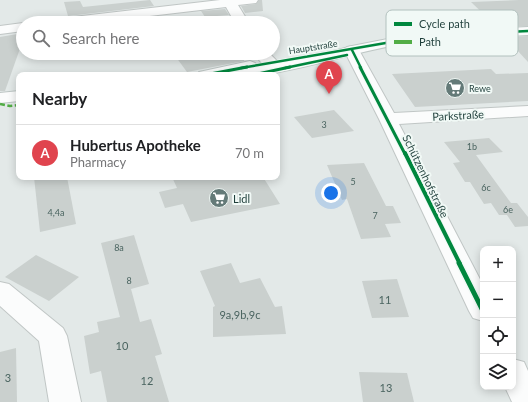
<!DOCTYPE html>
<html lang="en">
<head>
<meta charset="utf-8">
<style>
  :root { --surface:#fff; --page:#f6f6f6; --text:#202124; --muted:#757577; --line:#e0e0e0; --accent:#647a78 }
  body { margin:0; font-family:Lato,sans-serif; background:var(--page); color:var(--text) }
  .controls { position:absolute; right:12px; bottom:12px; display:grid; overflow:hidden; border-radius:8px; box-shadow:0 2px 10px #0003 }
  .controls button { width:36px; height:36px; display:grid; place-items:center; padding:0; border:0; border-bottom:1px solid var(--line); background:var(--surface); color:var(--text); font:20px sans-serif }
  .you { position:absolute; left:331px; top:193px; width:14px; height:14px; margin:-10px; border:3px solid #fff; border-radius:50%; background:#1a73e8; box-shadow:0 0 0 6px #1a73e833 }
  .badge { display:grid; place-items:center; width:26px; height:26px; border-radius:50%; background:var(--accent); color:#fff; font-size:13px; font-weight:700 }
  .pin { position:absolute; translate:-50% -33px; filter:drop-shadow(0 1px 2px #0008) }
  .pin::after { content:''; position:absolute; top:21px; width:14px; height:12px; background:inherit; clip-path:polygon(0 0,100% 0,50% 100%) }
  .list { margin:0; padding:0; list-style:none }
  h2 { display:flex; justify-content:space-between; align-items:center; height:52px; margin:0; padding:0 16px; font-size:17px }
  h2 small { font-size:13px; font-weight:400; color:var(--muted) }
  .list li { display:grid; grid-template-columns:26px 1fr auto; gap:12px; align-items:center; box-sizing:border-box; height:56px; padding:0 16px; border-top:1px solid var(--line) }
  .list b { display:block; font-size:15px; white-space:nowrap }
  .list p { margin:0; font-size:13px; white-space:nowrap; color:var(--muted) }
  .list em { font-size:13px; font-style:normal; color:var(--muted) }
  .icon { flex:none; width:22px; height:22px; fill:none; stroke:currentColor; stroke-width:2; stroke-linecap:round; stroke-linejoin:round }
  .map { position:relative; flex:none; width:528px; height:402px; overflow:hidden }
  .search { position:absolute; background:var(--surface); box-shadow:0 2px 10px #0003; left:16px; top:16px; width:264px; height:44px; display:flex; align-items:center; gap:10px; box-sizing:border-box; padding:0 14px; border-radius:22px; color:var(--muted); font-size:15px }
  .panel { position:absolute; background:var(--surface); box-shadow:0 2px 10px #0003; left:16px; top:72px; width:264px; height:108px; border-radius:8px }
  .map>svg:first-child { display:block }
</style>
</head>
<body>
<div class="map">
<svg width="528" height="402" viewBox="0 0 528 402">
  <rect width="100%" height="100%" fill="#e3e9e8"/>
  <!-- building -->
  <g fill="#cad0ce">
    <polygon points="150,0 154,6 68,16 64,2 80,1 83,7"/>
    <polygon points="259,0 262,0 263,11 245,13 241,6 256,4"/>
    <polygon points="519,0 528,0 528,26 497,27 471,2"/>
    <polygon points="225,9 229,15 205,17 201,11"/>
    <polygon points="159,16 162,23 103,23"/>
    <polygon points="23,33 23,40 5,91 0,91 0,37"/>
    <polygon points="528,36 528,62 506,38"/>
    <polygon points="173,53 244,53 244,61 187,72"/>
    <polygon points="491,69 496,74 528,73 528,101 415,107 392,74"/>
    <polygon points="334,110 354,131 312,138 294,117"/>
    <polygon points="489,138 503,152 476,155 511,203 517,203 528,217 528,226 515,227 507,215 499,215 491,203 484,204 470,182 465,182 453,163 460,162 444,142"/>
    <polygon points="364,163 386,206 393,206 401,223 385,224 391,237 361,239 347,199 342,200 327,165"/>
    <polygon points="34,177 67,177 76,224 40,232"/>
    <polygon points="172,177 263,177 280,204 191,222 183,204 165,208 159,192 177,188"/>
    <polygon points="134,235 149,284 131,289 140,322 151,319 162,354 155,356 169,402 107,402 101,371 90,374 84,336 99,332 97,322 120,317 101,243"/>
    <polygon points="36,255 79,277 49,301 5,277"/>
    <polygon points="231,263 240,283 260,278 275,307 282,306 286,334 213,337 213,307 215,306 200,271"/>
    <polygon points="397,279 409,317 372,318 362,281"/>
    <polygon points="16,348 17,402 0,402 0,352"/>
    <polygon points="359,372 407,373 414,402 363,402"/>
  </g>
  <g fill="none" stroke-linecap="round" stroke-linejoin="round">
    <defs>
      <g id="minor">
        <polygon points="220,0 258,0 256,3 238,5 249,23 235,23 226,7 90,23 49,23 51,20 56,19"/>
        <polygon points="23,23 23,31 0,34 0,26"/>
        <polygon points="352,46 357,47 359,50 394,113 528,106 528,116 399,124 483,285 483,321 473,318 469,311 379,119 347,56 345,50 347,47"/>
        <path d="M254,53H269L284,68L281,71C269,74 260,62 254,53Z"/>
        <polygon points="0,282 9,284 63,328 67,336 81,402 49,402 39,341 0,306"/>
        <polygon points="513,359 524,362 528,371 528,402 512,402 505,387 513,387"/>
      </g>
      <g id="secondary">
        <path d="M528,27V35C487,37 445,38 404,44C355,51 309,69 261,75C240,77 218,75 197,75L199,72L250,61L255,63L258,66L327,53L352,46L403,36L449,31Z"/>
        <polygon points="19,91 19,101 0,103 0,93"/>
      </g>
    </defs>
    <!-- minor casing -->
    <use href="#minor" stroke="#c0c6c5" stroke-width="2"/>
    <!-- secondary casing -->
    <use href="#secondary" stroke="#bec7c5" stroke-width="2"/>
    <!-- minor -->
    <use href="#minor" fill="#fbfcfc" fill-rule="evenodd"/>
    <!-- secondary -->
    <use href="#secondary" fill="#fbfcfc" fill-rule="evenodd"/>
    <!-- quiet -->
    <polyline stroke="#52ad46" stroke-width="2.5" stroke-dasharray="5 2.5" stroke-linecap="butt" points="0,104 10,106 19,105"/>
    <defs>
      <g id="cycleway-far3">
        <polyline points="352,50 361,68"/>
        <polyline points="241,68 403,40 449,35 528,31"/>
        <polyline points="285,68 347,55"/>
      </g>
      <g id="cycleway-far2">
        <polyline points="360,67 405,154"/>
        <polyline points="205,75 247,67"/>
        <polyline points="253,75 290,67"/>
      </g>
      <polyline id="cycleway-far1" points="405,153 460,264"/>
      <polyline id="cycleway" points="459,263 483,311"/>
    </defs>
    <!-- cycleway-far3 casing -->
    <use href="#cycleway-far3" stroke="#f1f9f6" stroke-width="4"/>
    <!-- cycleway-far2 casing -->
    <use href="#cycleway-far2" stroke="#f1f9f6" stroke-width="5"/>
    <!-- cycleway-far1 casing -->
    <use href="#cycleway-far1" stroke="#f1f9f6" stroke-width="6"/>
    <!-- cycleway casing -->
    <use href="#cycleway" stroke="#f1f9f6" stroke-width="8"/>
    <!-- cycleway-far3 -->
    <use href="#cycleway-far3" stroke="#00873e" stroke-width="2.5"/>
    <!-- cycleway-far2 -->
    <use href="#cycleway-far2" stroke="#00873e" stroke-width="3"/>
    <!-- cycleway-far1 -->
    <use href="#cycleway-far1" stroke="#00873e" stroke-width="4"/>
    <!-- cycleway -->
    <use href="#cycleway" stroke="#00873e" stroke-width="5"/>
  </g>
  <!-- icons -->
  <defs>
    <symbol id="supermarket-disc" viewBox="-11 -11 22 22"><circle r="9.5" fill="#647a78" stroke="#f1f9f6"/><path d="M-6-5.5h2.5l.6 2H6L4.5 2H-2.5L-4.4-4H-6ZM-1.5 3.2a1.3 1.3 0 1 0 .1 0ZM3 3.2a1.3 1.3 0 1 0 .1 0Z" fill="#fff"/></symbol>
  </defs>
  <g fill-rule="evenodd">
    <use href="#supermarket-disc" x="444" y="77" width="22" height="22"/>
    <use href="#supermarket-disc" x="208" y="187" width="22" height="22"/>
  </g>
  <g text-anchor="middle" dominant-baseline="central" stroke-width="4" stroke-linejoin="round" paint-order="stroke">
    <!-- far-street labels -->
    <g font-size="9" fill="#1f3f3b" stroke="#f1f9f6">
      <text transform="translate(313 47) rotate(-9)">Hauptstraße</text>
    </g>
    <!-- far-poi labels -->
    <g font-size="9" fill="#1f3f3b" stroke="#f1f9f6" text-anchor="start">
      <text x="469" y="88">Rewe</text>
    </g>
    <!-- number labels -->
    <g font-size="9" fill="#4a6460">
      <text x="324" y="124">3</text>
      <text x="472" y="146">1b</text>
      <text x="353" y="181">5</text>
      <text x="486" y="187">6c</text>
      <text x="508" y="209">6e</text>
      <text x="56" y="212">4,4a</text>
      <text x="375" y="215">7</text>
      <text x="119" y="247">8a</text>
      <text x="129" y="280">8</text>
    </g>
    <!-- street labels -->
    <g font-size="11" fill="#1f3f3b" stroke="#f1f9f6">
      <text transform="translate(458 115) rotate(-3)">Parkstraße</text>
      <text transform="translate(426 176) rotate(64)">Schützenhofstraße</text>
    </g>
    <!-- poi labels -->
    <g font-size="11" fill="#1f3f3b" stroke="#f1f9f6" text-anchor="start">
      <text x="233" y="198">Lidl</text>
    </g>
    <!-- near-number labels -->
    <g font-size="11" fill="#4a6460">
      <text x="385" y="299">11</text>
      <text x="240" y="314">9a,9b,9c</text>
      <text x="122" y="345">10</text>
      <text x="8" y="377">3</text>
      <text x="147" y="380">12</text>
      <text x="386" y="387">13</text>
    </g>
  </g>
  <!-- legend -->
  <rect x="386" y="10" width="132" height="46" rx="6" fill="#f1f9f6" stroke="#b2c1be" stroke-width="1"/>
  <rect x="394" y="22" width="18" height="4" fill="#00873e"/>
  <rect x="394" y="40" width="18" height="4" fill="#52ad46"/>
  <g font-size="11" fill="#1f3f3b">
    <text x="419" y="28">Cycle path</text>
    <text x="419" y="46">Path</text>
  </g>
</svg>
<div class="controls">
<button>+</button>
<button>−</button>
<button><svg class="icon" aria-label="locate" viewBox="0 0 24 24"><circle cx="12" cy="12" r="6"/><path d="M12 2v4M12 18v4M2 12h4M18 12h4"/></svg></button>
<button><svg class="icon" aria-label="layers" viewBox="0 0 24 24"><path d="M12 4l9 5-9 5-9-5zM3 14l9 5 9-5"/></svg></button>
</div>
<div class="you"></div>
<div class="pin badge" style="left:329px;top:94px;background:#e0444e">A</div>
<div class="search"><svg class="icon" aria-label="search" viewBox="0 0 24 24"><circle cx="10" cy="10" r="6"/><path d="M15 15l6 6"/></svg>Search here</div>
<section class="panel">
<h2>Nearby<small></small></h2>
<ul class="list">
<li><span class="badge" style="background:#e0444e">A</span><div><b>Hubertus Apotheke</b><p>Pharmacy</p></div><em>70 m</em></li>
</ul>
</section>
</div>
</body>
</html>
